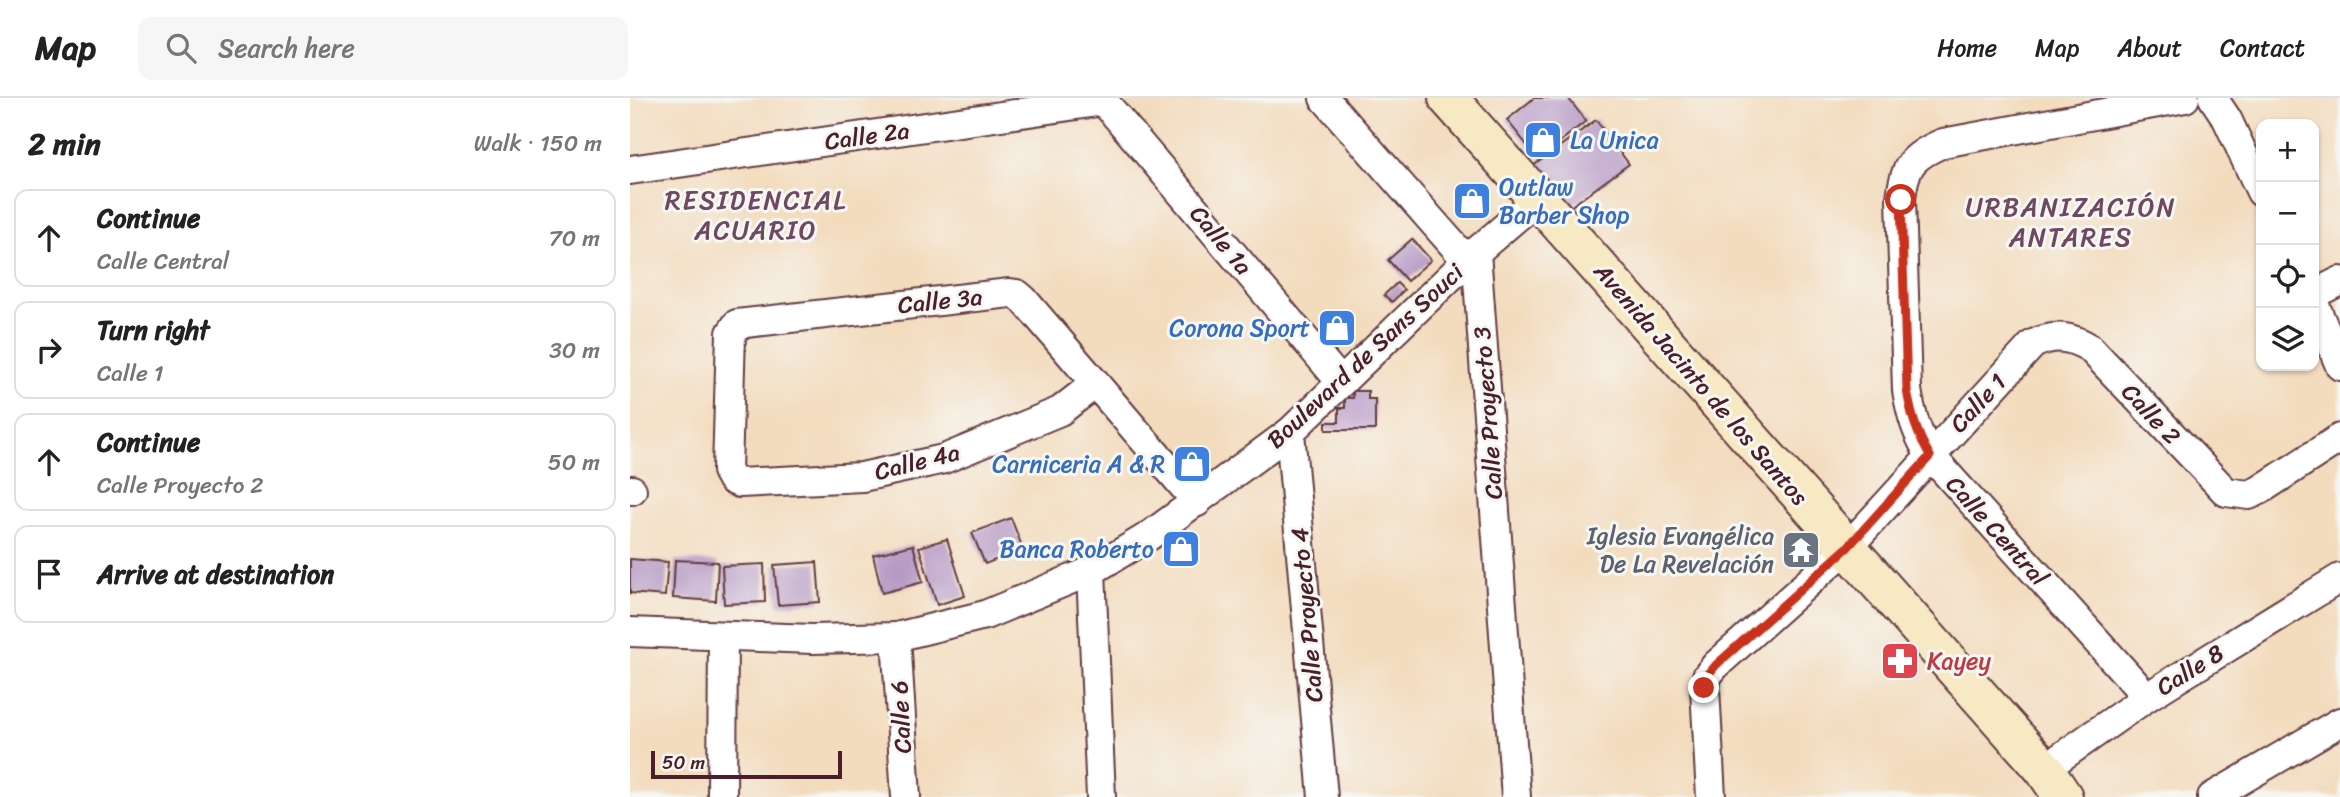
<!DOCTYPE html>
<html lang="en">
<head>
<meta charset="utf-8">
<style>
  :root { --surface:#fff; --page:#f6f6f6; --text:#222; --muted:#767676; --line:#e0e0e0 }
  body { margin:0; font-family:Sriracha,sans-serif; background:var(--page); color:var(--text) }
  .controls { position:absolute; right:21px; top:21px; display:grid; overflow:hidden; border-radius:14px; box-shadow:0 2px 5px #0004 }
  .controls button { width:63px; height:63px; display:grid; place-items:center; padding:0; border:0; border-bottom:2px solid var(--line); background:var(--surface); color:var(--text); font:35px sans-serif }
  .scale { position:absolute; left:21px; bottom:18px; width:191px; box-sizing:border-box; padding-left:7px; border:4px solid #4a1f2b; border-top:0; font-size:19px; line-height:24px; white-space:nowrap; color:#4a1f2b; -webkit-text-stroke:5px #f6f6f2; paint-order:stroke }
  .stop { position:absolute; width:21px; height:21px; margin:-16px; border:5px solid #c8321e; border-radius:50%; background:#fff }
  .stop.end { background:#c8321e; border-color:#fff; box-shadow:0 2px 7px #0008 }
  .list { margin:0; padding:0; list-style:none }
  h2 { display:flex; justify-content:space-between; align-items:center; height:91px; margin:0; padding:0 28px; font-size:30px }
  h2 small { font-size:23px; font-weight:400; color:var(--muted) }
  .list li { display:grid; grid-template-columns:46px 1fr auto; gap:21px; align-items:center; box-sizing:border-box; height:98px; margin:0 14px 14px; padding:0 14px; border:2px solid var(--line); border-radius:14px }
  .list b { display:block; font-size:26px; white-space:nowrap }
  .list p { margin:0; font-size:23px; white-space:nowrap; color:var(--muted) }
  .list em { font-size:23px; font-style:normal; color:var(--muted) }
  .icon { flex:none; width:38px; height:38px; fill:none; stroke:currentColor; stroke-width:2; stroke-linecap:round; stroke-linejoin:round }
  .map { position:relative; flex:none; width:1710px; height:699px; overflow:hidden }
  header { display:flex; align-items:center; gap:42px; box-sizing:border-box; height:98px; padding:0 35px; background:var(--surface); border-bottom:2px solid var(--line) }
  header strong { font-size:33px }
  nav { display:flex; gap:38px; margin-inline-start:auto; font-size:24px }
  .search { width:490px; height:63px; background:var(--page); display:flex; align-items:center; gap:18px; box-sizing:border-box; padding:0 24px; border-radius:14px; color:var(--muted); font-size:26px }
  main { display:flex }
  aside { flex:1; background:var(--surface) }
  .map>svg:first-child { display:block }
</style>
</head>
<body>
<header>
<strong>Map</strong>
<div class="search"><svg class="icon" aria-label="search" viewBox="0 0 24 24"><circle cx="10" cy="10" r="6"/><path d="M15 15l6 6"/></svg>Search here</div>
<nav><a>Home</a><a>Map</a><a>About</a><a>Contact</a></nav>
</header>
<main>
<aside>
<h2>2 min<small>Walk · 150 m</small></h2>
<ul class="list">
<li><svg class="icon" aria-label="ahead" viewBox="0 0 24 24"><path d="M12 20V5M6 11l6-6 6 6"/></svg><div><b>Continue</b><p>Calle Central</p></div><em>70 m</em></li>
<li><svg class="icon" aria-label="right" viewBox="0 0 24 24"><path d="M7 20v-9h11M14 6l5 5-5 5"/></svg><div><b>Turn right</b><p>Calle 1</p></div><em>30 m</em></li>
<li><svg class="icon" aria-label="ahead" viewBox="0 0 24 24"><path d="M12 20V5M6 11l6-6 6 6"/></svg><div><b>Continue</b><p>Calle Proyecto 2</p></div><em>50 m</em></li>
<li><svg class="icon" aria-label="arrive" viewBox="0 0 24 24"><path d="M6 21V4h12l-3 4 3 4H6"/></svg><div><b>Arrive at destination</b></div></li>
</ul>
</aside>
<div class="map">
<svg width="1710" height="699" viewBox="0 0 1710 699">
  <rect width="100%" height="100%" fill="#f6f6f2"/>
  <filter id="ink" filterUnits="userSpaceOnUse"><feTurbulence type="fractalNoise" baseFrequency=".0143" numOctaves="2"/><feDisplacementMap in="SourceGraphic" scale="14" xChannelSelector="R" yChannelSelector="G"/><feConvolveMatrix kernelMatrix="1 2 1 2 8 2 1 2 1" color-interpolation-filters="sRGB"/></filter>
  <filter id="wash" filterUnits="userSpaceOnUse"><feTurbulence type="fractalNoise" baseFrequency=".00686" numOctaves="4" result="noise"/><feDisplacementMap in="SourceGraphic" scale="28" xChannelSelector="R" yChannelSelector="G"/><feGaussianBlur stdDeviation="1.57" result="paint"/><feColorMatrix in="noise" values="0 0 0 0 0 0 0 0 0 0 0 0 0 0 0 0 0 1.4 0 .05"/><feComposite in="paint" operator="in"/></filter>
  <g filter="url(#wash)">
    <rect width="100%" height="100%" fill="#f3dcbe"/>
    <g id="blocks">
      <!-- building -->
      <g fill="#b598c4">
        <polygon points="904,0 938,0 956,23 908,61 877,22"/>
        <polygon points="966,22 999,66 936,112 903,68"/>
        <polygon points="844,90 854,99 841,115 830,107"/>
        <polygon points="782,141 801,162 777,183 758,162"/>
        <polygon points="767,185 774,192 762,204 754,197"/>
        <polygon points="712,216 722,227 701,245 692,233"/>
        <polygon points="723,293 738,293 738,301 745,301 745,332 696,332 696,324 709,324 709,310 715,310 715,300 723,300"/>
        <polygon points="559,349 578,374 565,384 546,359"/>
        <polygon points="381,420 393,451 355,466 342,435"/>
        <polygon points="317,441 335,498 307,507 289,449"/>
        <polygon points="554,443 559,454 548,460 542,448"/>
        <polygon points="283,447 293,484 252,495 243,457"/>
        <polygon points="0,461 38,464 35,498 0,495"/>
        <polygon points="45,462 88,464 86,503 43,500"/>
        <polygon points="187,464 190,504 148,507 144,467"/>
        <polygon points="134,466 135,504 94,506 92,468"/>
      </g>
    </g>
  </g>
  <g filter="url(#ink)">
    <use href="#blocks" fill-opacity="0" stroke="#633b41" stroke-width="2"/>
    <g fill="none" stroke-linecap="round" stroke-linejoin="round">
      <defs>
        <g id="street">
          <polyline points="471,0 711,284"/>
          <polyline points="694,0 832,157 846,154 886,699"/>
          <polyline points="1583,0 1597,21 1631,94"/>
          <polyline points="0,72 474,3"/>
          <polyline points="1684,196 1710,183"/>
          <polyline points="1684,205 1710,268"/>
          <polyline points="466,285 430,313 314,361 232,379 109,385 102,382 97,373 101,235 107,226 380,195 387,196 394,202 567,404"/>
          <polyline points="660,334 693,699"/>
          <polyline points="0,392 2,392"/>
          <polyline points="461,473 471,699"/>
          <polyline points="0,534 182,541 266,539 355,517 461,473 519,438 660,334 846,154 908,101"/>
          <polyline points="266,539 276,699"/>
          <path d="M1517,599L1300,357C1287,336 1281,317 1277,292L1271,101C1274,68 1282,58 1313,45L1555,0"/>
          <polyline points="1414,671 1517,599 1710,480"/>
          <polyline points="92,699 93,538"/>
          <path d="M1081,699L1075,590L1077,578L1086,567L1217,450L1403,246C1425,236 1440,238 1460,250L1596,394L1619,397L1630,392L1710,340"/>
          <polyline points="1582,699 1710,624"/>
        </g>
        <polyline id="secondary" points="818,0 1414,671 1433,699"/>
      </defs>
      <!-- street casing -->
      <use href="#street" stroke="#633b41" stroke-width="32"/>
      <!-- secondary casing -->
      <use href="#secondary" stroke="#633b41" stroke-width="42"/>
      <!-- street -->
      <use href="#street" stroke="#fff" stroke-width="28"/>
      <!-- secondary -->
      <use href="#secondary" stroke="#f7e9c3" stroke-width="38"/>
    </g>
  </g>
  <g fill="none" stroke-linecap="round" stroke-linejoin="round" filter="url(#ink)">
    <!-- route -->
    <path stroke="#c8321e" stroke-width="9" d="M1074,590L1077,578L1086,567L1217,450L1300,358C1287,336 1281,317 1277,292L1271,102"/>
  </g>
  <!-- icons -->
  <defs>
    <symbol id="shop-square" viewBox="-11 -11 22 22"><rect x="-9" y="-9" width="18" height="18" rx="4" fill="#3f7fe0" stroke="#f6f6f2"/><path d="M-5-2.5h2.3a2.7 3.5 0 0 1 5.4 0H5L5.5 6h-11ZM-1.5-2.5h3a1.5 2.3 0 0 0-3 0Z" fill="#fff"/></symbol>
    <symbol id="temple-square" viewBox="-11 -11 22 22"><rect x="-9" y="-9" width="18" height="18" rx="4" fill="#6b7280" stroke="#f6f6f2"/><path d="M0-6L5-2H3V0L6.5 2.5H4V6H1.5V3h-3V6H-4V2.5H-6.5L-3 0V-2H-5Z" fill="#fff"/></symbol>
    <symbol id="pharmacy-square" viewBox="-11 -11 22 22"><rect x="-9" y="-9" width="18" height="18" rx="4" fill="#e0444e" stroke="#f6f6f2"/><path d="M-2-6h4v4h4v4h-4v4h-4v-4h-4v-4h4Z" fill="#fff"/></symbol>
  </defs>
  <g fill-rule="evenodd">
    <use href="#shop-square" x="891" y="20" width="44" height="44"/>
    <use href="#shop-square" x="820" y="81" width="44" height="44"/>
    <use href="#shop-square" x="685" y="208" width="44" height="44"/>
    <use href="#shop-square" x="540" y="344" width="44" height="44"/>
    <use href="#shop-square" x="529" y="429" width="44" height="44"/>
    <use href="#temple-square" x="1149" y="430" width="44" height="44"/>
    <use href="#pharmacy-square" x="1248" y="541" width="44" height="44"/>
  </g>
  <g text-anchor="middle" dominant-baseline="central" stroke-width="6" stroke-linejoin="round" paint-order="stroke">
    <!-- street labels -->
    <g font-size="24" fill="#4a1f2b" stroke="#f6f6f2">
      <text transform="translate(237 38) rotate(-8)">Calle 2a</text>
      <text transform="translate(591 142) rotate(50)">Calle 1a</text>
      <text transform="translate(310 203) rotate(-6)">Calle 3a</text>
      <text transform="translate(735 258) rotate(-43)">Boulevard de Sans Souci</text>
      <text transform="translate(1071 286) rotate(49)">Avenida Jacinto de los Santos</text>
      <text transform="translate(1348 305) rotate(-47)">Calle 1</text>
      <text transform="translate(858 315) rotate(-94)">Calle Proyecto 3</text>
      <text transform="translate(1521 316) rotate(47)">Calle 2</text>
      <text transform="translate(287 364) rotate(-14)">Calle 4a</text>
      <text transform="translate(1367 433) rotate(48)">Calle Central</text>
      <text transform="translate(677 517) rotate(-95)">Calle Proyecto 4</text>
      <text transform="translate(1560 572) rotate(-32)">Calle 8</text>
      <text transform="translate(271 619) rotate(-93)">Calle 6</text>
    </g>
    <!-- shop labels -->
    <g font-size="24" fill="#366cbe" stroke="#f6f6f2" text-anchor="end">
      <text x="940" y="42" text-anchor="start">La Unica</text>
      <text x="869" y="89" text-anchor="start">Outlaw<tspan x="869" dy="28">Barber Shop</tspan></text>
      <text x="680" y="230">Corona Sport</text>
      <text x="535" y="366">Carniceria A &amp; R</text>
      <text x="524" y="451">Banca Roberto</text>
    </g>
    <!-- worship labels -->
    <g font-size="24" fill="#5b616d" stroke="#f6f6f2" text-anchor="end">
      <text x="1144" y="438">Iglesia Evangélica<tspan x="1144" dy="28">De La Revelación</tspan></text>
    </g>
    <!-- health labels -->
    <g font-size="24" fill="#be3a42" stroke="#f6f6f2" text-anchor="start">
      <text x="1297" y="563">Kayey</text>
    </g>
    <!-- neighbourhood labels -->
    <g font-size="26" letter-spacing="2" fill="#6f4961" stroke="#f6f6f2">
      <text x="126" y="102">RESIDENCIAL<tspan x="126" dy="30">ACUARIO</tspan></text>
      <text x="1441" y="109">URBANIZACIÓN<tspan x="1441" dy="30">ANTARES</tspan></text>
    </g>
  </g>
</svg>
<div class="controls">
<button>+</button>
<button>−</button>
<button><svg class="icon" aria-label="locate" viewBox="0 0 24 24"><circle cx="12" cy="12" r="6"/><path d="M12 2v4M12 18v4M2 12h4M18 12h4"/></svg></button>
<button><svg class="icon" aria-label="layers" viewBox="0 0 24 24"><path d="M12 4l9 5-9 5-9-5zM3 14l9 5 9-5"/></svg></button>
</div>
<div class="scale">50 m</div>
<div class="stop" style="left:1271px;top:102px"></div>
<div class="stop end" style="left:1074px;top:590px"></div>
</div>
</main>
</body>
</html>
